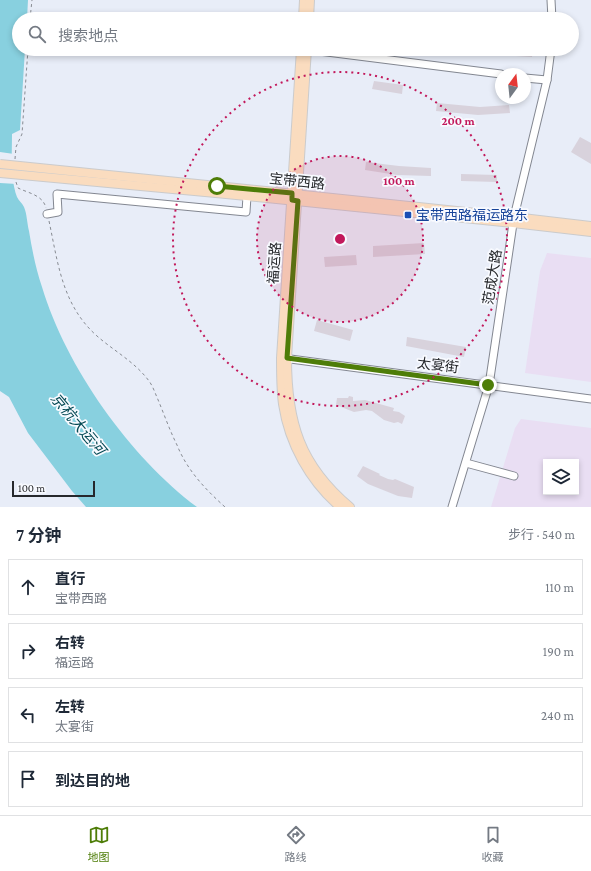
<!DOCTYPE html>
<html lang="zh">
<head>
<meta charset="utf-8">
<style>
  :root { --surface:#fff; --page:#f2f2f3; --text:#1f2937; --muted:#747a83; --line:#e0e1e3; --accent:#4e7d08 }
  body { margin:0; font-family:"Crimson Pro","Noto Sans SC",serif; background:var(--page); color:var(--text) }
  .controls { position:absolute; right:12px; bottom:12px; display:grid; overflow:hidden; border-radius:0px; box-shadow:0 2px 6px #0003 }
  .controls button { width:36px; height:36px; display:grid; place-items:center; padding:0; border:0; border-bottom:1px solid var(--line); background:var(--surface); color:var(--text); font:20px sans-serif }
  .compass { position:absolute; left:495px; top:68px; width:36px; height:36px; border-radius:50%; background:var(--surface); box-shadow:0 2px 6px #0003; rotate:15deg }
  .scale { position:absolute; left:12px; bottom:10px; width:83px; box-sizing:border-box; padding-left:4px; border:2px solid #26282c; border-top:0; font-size:11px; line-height:14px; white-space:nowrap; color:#26282c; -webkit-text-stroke:3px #f8faff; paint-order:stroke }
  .stop { position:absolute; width:12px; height:12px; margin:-9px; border:3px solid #4e7d08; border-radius:50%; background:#fff }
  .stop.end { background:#4e7d08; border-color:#fff; box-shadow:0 1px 4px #0008 }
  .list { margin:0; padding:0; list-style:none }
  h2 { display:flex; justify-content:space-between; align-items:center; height:52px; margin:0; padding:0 16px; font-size:17px }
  h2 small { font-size:13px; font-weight:400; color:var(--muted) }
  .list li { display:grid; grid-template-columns:26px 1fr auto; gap:12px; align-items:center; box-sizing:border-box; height:56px; margin:0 8px 8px; padding:0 8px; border:1px solid var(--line); border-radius:0px }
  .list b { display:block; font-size:15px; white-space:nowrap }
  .list p { margin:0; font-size:13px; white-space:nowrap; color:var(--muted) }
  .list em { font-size:13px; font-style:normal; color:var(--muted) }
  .icon { flex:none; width:22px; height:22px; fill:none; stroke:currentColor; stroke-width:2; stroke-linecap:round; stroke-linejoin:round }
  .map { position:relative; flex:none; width:591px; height:507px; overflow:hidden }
  .search { position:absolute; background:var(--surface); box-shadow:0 2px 6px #0003; left:12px; right:12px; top:12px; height:44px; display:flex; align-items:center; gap:10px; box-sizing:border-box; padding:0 14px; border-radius:22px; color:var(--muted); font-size:15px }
  .sheet { height:308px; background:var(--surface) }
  nav { display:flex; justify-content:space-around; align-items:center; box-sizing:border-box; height:56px; border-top:1px solid var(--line); background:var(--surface); font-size:11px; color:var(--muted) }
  nav a { display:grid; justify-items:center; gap:2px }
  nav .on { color:var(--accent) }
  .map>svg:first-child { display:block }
</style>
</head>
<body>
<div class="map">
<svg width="591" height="507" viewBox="0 0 591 507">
  <rect width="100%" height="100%" fill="#e8edf8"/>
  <!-- commercial -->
  <g fill="#e9def3" fill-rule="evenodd">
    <polygon points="547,253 591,258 591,382 525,373 540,271"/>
    <path d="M521,419L591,428V507H491L515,428ZM546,462H576V492H546Z"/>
  </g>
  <!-- water -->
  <path fill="#88d0df" d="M0,0H28L27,19H19V49H25L20,130L12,134C12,154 10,178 17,197C19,201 22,203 24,207C27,214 27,223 29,231C32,250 36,269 42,287C66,367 130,457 197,507H86L72,491L28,433L9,397L0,391Z"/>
  <!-- pier -->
  <polygon fill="#e8edf8" points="0,152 14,154 17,184 0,183"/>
  <!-- building -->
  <g fill="#d8d2dc">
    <polygon points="479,49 533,49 532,57 500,55 479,51"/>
    <polygon points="374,81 403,85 402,94 372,89"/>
    <polygon points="437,103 480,107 509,105 510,113 478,115 436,111"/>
    <polygon points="580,137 591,143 591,164 571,152"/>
    <polygon points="366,162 399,166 431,168 431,176 397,175 365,170"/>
    <polygon points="461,174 497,175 497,182 461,181"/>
    <polygon points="424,243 425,254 373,257 373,246"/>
    <polygon points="356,255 357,265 325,267 324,257"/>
    <polygon points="317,320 353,330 350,341 314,331"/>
    <polygon points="407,337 466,347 464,357 406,346"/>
    <polygon points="349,396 353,397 353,401 365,400 394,408 393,411 399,412 405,416 402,424 398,422 394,423 384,420 372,411 366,410 354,412 336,405 337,398 348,398"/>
    <polygon points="363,466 380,474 379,475 388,479 393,480 395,479 414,487 412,498 398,496 368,484 357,476"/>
  </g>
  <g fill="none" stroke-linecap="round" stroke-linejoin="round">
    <defs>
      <g id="minor">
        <polyline points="551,0 552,19"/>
        <polyline points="303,49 501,74"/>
        <polyline points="525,78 547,80"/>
        <polyline points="47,214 58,212 57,194 246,212 247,196"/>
        <polyline points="283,358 591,399"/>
        <polyline points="466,463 514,476"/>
        <polyline points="452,507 489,385 514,217 547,80 551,49"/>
      </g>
      <g id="major">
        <polyline points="303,19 304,0"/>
        <polyline points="309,19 310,0"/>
        <path d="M301,49L281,358C281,374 281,389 283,404C289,444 310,481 340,507"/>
        <path d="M307,49L287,358C287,422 300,465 350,507"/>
        <polyline points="217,186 514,217 591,226"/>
        <polyline points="216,193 513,223 591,232"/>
      </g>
    </defs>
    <!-- minor casing -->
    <use href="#minor" stroke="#838791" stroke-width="9"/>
    <!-- major casing -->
    <use href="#major" stroke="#cbcbcc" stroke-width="10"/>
    <!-- path -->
    <g stroke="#878b92" stroke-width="1" stroke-dasharray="3 3" stroke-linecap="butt">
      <polyline points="30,19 32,0"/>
      <polyline points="15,159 16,147 22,134 28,49"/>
      <path d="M16,182L18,188C28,193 43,195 46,208"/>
      <path d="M49,221C58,263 62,305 97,336C114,351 135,362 149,381C152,385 154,390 156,395C163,411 169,429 177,445C187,470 205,489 225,507"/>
    </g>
    <!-- minor -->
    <use href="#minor" stroke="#fff" stroke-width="7"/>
    <!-- major -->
    <use href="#major" stroke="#fadcbf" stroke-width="8"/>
    <defs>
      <g id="major-bridge">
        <polyline points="0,164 217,186"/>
        <polyline points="0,173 216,193"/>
      </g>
    </defs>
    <!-- major-bridge casing -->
    <use href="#major-bridge" stroke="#cbcbcc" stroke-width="10" stroke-linecap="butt"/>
    <!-- major-bridge -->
    <use href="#major-bridge" stroke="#fadcbf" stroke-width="8"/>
  </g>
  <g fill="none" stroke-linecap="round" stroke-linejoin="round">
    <!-- route -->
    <polyline stroke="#4e7d08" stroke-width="5" points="217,186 292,193 292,200 298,201 287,358 488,385"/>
  </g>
  <!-- distance rings -->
  <circle cx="340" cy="239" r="83" fill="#c2185b" fill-opacity=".12"/>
  <g fill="none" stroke="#c2185b" stroke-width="2" stroke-dasharray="2 4">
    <circle cx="340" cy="239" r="83"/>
    <circle cx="340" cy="239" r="167"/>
  </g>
  <!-- markers -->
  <rect fill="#1a4fb4" stroke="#f8faff" stroke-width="1.5" x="404" y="211" width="8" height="8" rx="2"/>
  <g text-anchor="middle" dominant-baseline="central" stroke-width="3.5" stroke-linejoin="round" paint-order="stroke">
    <!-- street labels -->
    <g font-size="14" fill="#26282c" stroke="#f8faff">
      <text transform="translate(297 181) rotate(6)">宝带西路</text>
      <text transform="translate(274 263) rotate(-86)">福运路</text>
      <text transform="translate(492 277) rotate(-81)">范成大路</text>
      <text transform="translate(438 365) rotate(7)">太宴街</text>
    </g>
    <!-- transit labels -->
    <g font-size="14" fill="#164399" stroke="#f8faff" text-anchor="start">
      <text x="416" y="215">宝带西路福运路东</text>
    </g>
    <!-- water labels -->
    <g font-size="15" font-style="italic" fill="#064a55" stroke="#f8faff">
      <text transform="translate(78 424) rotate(50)">京杭大运河</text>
    </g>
  </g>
  <circle cx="340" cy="239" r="6" fill="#c2185b" stroke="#f8faff" stroke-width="2"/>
  <g font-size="12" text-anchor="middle" font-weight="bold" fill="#c2185b" stroke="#f8faff" stroke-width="3.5" stroke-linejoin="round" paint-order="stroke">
    <text x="458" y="125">200 m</text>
    <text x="399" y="185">100 m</text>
  </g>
</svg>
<div class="controls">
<button><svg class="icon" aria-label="layers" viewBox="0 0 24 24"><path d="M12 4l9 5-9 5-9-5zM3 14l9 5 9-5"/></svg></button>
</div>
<svg class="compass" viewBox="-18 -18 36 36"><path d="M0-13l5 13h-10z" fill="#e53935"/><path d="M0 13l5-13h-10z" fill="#747a83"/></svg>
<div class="scale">100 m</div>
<div class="stop" style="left:217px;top:186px"></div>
<div class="stop end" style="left:488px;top:385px"></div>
<div class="search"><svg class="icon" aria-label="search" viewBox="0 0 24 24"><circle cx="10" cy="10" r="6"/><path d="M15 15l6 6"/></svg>搜索地点</div>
</div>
<section class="sheet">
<h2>7 分钟<small>步行 · 540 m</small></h2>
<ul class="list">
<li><svg class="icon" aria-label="ahead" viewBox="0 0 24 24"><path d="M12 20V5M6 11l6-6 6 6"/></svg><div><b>直行</b><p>宝带西路</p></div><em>110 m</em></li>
<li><svg class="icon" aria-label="right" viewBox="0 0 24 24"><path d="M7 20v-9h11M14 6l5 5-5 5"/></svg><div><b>右转</b><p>福运路</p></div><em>190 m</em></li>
<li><svg class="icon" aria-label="left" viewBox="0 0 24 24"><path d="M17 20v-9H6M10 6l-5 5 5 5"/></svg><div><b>左转</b><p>太宴街</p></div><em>240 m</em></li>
<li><svg class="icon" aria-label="arrive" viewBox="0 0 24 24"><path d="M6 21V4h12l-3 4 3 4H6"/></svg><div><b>到达目的地</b></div></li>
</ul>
</section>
<nav>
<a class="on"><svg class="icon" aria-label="map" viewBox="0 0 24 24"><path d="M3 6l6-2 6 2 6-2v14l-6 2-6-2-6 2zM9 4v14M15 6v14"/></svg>地图</a>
<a><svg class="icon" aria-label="directions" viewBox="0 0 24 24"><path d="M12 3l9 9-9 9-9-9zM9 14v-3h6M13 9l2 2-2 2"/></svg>路线</a>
<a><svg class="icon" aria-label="saved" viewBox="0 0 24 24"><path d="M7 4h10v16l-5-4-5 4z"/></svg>收藏</a>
</nav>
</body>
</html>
